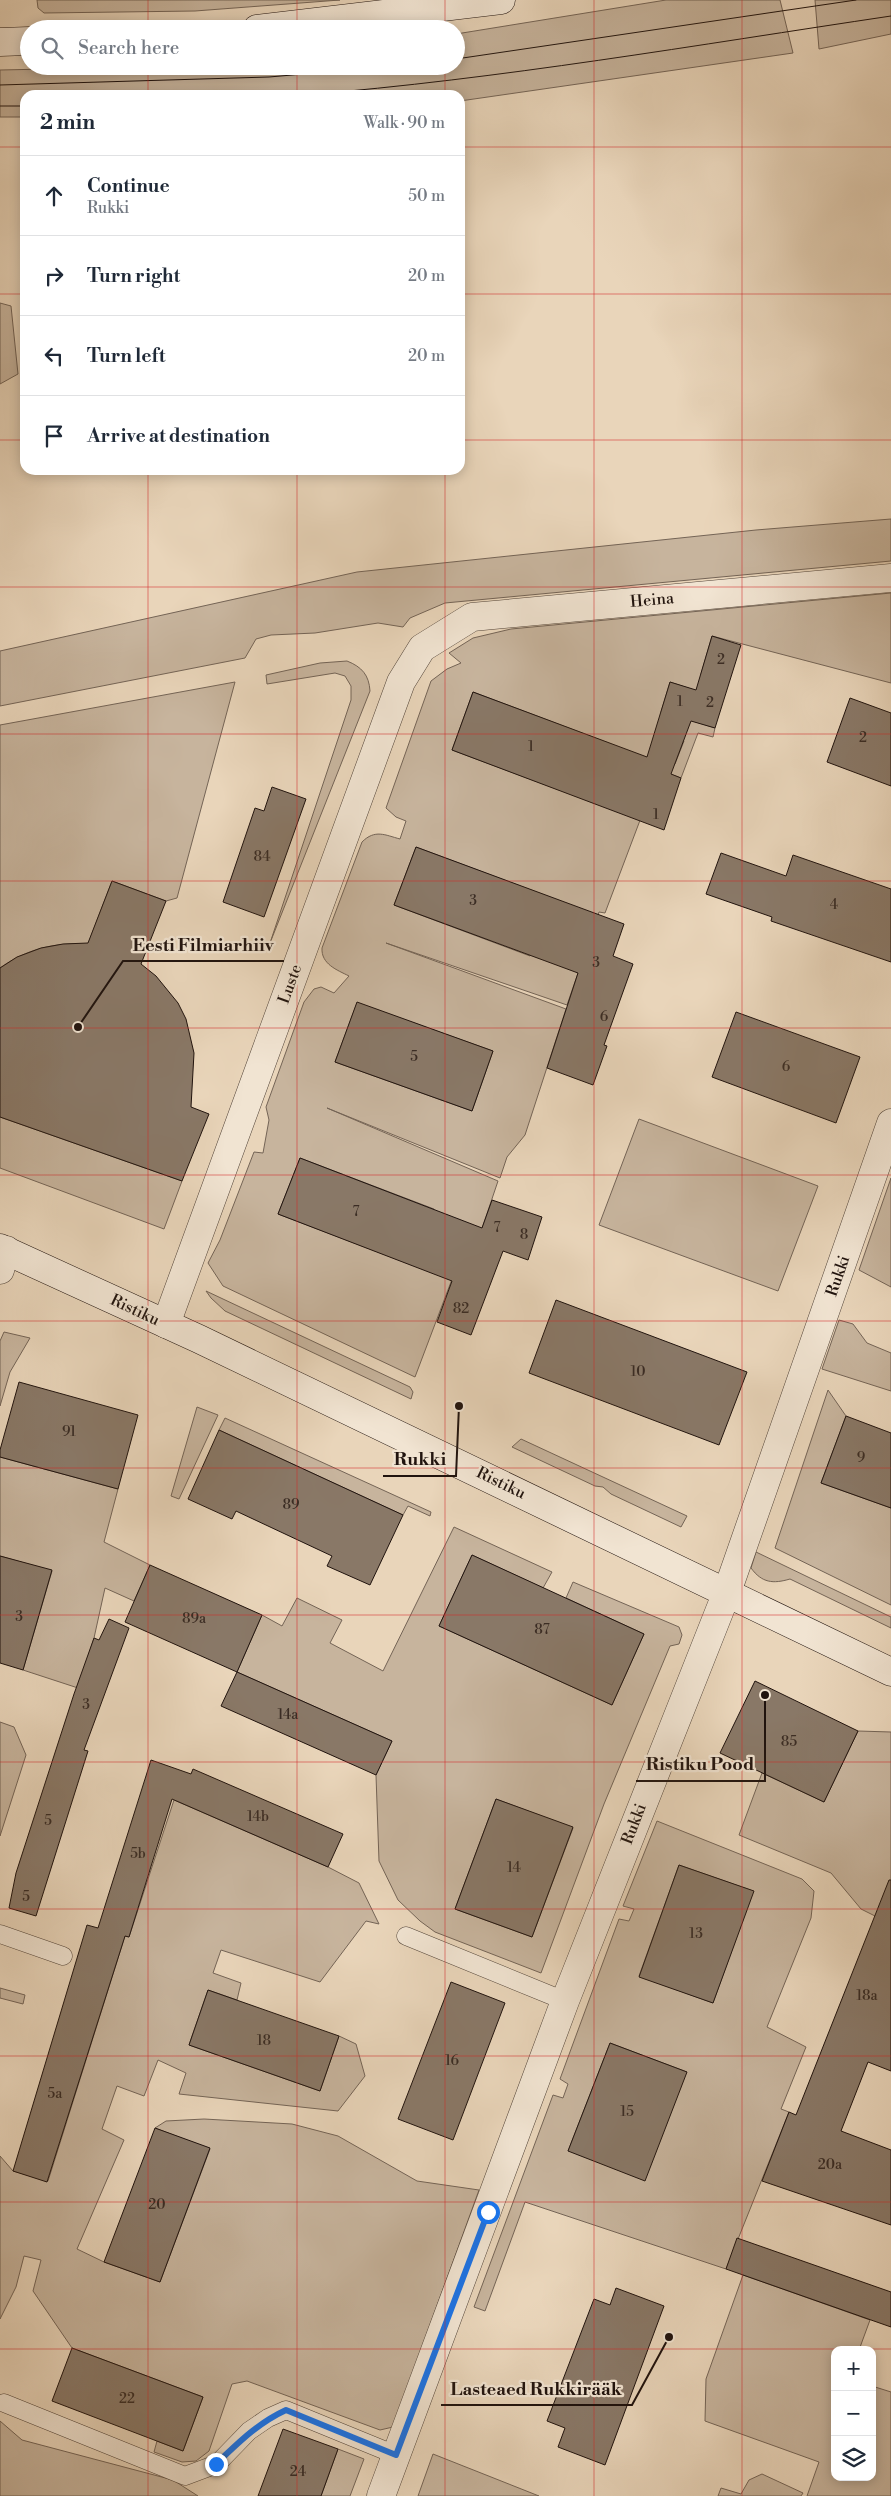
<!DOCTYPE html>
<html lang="en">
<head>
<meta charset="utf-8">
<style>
  :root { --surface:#fff; --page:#f2f2f3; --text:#1f2937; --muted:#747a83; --line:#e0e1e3 }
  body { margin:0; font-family:"Libre Bodoni",serif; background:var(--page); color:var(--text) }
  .controls { position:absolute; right:15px; bottom:15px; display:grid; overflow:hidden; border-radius:10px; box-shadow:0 2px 12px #0003 }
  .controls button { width:45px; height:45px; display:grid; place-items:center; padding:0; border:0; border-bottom:1px solid var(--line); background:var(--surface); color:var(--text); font:25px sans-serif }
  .stop { position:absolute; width:15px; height:15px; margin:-11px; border:4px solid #1a73e8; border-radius:50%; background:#fff }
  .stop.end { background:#1a73e8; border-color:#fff; box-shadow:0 1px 5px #0008 }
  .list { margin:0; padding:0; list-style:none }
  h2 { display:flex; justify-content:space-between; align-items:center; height:65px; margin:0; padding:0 20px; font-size:21px }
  h2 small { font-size:16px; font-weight:400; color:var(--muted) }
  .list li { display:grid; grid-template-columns:32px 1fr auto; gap:15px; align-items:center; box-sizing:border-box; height:80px; padding:0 20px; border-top:1px solid var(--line) }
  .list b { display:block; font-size:19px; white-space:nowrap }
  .list p { margin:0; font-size:16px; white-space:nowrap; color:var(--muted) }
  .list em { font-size:16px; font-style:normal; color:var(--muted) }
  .icon { flex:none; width:28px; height:28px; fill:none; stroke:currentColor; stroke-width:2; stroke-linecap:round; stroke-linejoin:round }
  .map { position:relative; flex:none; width:891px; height:2496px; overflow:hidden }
  .search { position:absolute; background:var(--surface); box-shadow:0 2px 12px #0003; left:20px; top:20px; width:445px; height:55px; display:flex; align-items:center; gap:12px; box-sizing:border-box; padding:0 18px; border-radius:28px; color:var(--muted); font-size:19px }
  .panel { position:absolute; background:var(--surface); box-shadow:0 2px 12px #0003; left:20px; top:90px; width:445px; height:385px; border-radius:15px }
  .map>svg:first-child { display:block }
</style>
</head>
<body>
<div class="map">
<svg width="891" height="2496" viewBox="0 0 891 2496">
  <rect width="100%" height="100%" fill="#e9d5ba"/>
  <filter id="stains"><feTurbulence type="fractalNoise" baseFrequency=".004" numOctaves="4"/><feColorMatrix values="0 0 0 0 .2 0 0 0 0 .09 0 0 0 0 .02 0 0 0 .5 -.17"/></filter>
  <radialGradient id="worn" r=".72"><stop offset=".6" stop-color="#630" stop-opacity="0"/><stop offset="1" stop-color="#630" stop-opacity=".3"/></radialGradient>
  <!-- green -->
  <g fill="#c7b49d" stroke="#746456" fill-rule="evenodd">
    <polygon points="37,0 340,0 195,11 44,13 38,8"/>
    <polygon points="666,0 780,0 793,53 460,101 460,95 25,95 25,117 0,117 0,70 189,66 456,66 456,34"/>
    <polygon points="815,0 891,0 891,34 819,49"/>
    <polygon points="0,303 11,306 18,374 0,384"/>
    <polygon points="891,519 891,561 445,603 410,618 403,627 378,623 315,633 271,635 256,639 245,658 0,706 0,651 357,572 756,530"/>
    <path d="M891,593V683L712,636L701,674L706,678L693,721L715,728L713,737L698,733L681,778L659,770L605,913L599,912L567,1005L386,943L566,1009L525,1135L507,1157L500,1178L327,1108L498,1181L468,1270L457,1266L415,1377L223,1286L208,1263L220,1240L254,1152L263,1153L269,1120L266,1107L304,1002L314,989L321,987L334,993L349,976C337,970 321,964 322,948L362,842C375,829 385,835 400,839L406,821L396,817L386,808L431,681L447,669L461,663L449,653L473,638L511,629ZM670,682L700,692L690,721L661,712ZM473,692L611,744L589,801L452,750ZM669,736L684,741L675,764L661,759ZM416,847L552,898L530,956L394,905ZM357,1003L493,1051L472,1111L335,1062ZM300,1158L434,1209L412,1265L278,1214Z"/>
    <path d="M347,661C362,667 369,675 370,691L270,943L351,700V686L345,676L335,673L267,684L266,675L320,663Z"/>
    <path d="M235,682L177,898L166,901L112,881L88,944C56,942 26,949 0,968V725Z"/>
    <polygon points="0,1117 182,1181 164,1229 0,1168"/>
    <polygon points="639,1119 818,1186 778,1291 599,1225"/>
    <polygon points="891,1178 891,1287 859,1270"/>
    <polygon points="206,1291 410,1387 413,1392 411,1399 225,1311 211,1298"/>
    <polygon points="839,1320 853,1324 867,1343 891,1353 891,1391 822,1369"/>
    <polygon points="4,1332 30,1338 10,1372 0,1406 0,1341"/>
    <polygon points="828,1390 846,1416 821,1483 891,1508 891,1605 775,1548"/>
    <polygon points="197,1407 218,1415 179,1499 171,1496"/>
    <polygon points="225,1418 431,1512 430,1516 408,1506 403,1515 219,1430"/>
    <polygon points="521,1439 687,1516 681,1527 611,1494 603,1487 595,1486 512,1447"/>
    <polygon points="0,1457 118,1489 104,1542 150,1565 134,1601 105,1588 94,1638 78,1688 23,1670 52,1571 0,1556"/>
    <path d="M454,1527L552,1572L543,1588L472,1555L439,1626L612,1705L644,1634L566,1598L573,1582L679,1627L682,1635L679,1644L670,1646L604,1804L541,1973L435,1932L420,1921L398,1900L379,1861L376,1775L392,1741L237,1672L262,1615L282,1626L297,1598L342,1620L330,1643L383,1671ZM496,1799L573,1828L532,1937L455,1909Z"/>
    <path d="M756,1552L891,1617V1628L790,1579C773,1584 762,1583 751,1568Z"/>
    <polygon points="0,1722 14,1727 26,1755 0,1836"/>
    <polygon points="858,1731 891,1732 891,1924 861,1909 831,1873 739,1835 762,1773 824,1802"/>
    <polygon points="174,1800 328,1867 359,1883 379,1924 366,1921 320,1982 221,1950 213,1973 241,1983 237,2000 208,1990 189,2045 320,2091 339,2036 356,2044 365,2076 338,2111 179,2094 186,2073 158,2060 144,2096 117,2086 102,2129 124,2140 77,2249 104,2262 160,2282 210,2149 155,2128 166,2121 204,2119 292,2124 338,2136 417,2181 479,2190 393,2427 380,2430 247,2381 232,2384 209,2451 196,2461 182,2462 154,2452 157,2441 183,2451 203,2397 72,2348 33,2291 41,2260 24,2256 16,2287 0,2319 0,2156 13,2171 48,2181 125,1936 129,1937"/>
    <path d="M657,1821L802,1879L814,1891L811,1918L767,2027L806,2047L781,2109L789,2112L726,2269L525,2202L485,2311L474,2307L553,2095L563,2098L568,2084L560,2079L619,1919L629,1921L634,1909L623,1906ZM679,1865L753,1891L713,2003L639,1976ZM610,2043L687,2072L568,2151Z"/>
    <polygon points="0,1988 25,1995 23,2004 0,1998"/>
    <polygon points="743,2275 870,2320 859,2350 835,2350 835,2477 872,2477 872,2386 891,2392 891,2496 807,2496 819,2462 705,2421 706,2379"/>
    <polygon points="0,2421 22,2440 173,2480 198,2496 0,2496"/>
    <polygon points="338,2449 364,2459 350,2496 321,2496"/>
    <polygon points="433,2454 539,2496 418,2496"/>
    <polygon points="762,2474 803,2493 801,2496 718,2496 721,2488 741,2494 749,2480"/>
  </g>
  <!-- building -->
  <g fill="#897867" stroke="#20130e">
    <polygon points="712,636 741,645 715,728 691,721 671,774 681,778 664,830 452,750 473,692 647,757 670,682 696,690"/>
    <polygon points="850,698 891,713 891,786 827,762"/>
    <polygon points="272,787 306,799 264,917 223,902 255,808 264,811"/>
    <polygon points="416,847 624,924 613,956 633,964 604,1045 607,1046 593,1085 547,1068 578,973 394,905"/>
    <polygon points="721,853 786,876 793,855 891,889 891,962 771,921 772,917 706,894"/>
    <polygon points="112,881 166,901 141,964 156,976 178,1003 186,1019 194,1053 191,1107 209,1114 182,1181 0,1117 0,968 17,957 41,948 63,944 88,943"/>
    <polygon points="357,1002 493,1051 472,1111 335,1062"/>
    <polygon points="736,1012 860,1057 836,1123 712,1077"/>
    <polygon points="300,1158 482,1228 492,1200 542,1217 528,1260 503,1251 471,1335 437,1322 452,1281 278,1214"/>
    <polygon points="556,1300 747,1372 719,1445 529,1373"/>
    <polygon points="19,1382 138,1415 118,1489 0,1457 0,1450"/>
    <polygon points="846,1416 891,1433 891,1508 821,1483"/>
    <polygon points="219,1430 403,1515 370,1585 327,1566 332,1556 236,1511 232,1519 188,1499"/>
    <polygon points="472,1555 644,1634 612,1705 439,1626"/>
    <polygon points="0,1556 52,1570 23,1670 0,1663"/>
    <polygon points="150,1565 262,1615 237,1672 125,1622"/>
    <polygon points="109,1619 129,1628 84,1750 88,1751 36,1916 9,1908 16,1873 74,1694 94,1638 99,1640"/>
    <polygon points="237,1672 392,1741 376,1775 221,1706"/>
    <polygon points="755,1681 858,1731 824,1802 720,1753"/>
    <polygon points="151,1760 191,1774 193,1769 343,1834 328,1867 172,1799 129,1937 125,1936 47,2182 13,2171 87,1925 98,1928"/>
    <polygon points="496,1799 573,1827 532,1937 455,1909"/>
    <polygon points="679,1865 754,1891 713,2003 639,1977"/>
    <polygon points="889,1880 891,1880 891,2071 868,2062 841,2131 891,2150 891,2225 762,2181 789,2112 796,2115"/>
    <polygon points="451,1982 505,2003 453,2140 398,2119"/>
    <polygon points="208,1990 339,2036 320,2091 189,2045"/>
    <polygon points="610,2043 687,2072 645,2181 568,2151"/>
    <polygon points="155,2128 210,2148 160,2282 104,2262"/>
    <polygon points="737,2238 891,2292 891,2327 726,2269"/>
    <polygon points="616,2288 664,2306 605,2465 558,2447 565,2428 547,2421 594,2299 610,2305"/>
    <polygon points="72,2348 203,2397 183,2451 52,2401"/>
    <polygon points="283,2429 338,2449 321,2496 258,2496"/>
  </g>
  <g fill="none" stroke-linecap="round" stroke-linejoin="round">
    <defs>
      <g id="lane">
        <polyline points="0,1934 63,1956"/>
        <polyline points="406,1936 565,2001"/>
        <polyline points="4,2403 185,2476 217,2464 249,2431 268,2418 286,2410 396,2455"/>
      </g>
      <g id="street">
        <polyline points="0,1270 6,1250"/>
        <polyline points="166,1324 401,682 422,648 472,617 891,578"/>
        <polyline points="381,2496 565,2001 727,1592 891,1123"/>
      </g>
      <g id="secondary">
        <polyline points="257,29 501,0"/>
        <polyline points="0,42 29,41"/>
        <polyline points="0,1248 199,1339 891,1672"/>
      </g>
    </defs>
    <!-- lane casing -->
    <use href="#lane" stroke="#524439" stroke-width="19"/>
    <!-- street casing -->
    <use href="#street" stroke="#524439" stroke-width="29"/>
    <!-- secondary casing -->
    <use href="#secondary" stroke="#20130e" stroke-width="29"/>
    <!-- lane -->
    <use href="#lane" stroke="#f1e4d2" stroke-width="18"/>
    <!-- street -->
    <use href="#street" stroke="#f1e4d2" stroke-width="28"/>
    <!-- secondary -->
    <use href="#secondary" stroke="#f1e4d2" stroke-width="28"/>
    <!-- tram -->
    <g stroke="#20130e" stroke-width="1">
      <polyline points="456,59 856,0"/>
      <polyline points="0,85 269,77 396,66"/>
      <path d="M304,95C501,79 696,45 891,16"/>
      <polyline points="0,106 25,106"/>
    </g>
  </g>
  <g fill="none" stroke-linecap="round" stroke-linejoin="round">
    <!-- route -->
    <path stroke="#1a73e8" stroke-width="6" d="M216,2464C239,2442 258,2423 286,2410L396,2455L488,2212"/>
  </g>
  <!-- grid -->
  <path fill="none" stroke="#d62828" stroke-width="1" stroke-opacity="0.55" d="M148,0V29M297,0V29M445,0V29M594,0V2496M742,0V2496M148,66V95M297,66V95M445,66V95M0,147H25M460,147H891M0,294H25M460,294H891M0,440H25M460,440H891M148,470V2496M297,470V2496M445,470V2496M0,587H891M0,734H891M0,881H891M0,1028H891M0,1175H891M0,1321H891M0,1468H891M0,1615H891M0,1762H891M0,1909H891M0,2056H891M0,2202H891M0,2349H891"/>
  <g text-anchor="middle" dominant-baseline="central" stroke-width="4.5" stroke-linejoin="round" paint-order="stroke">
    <!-- number labels -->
    <g font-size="14" fill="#3a2c24">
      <text x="721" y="660">2</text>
      <text x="680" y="702">1</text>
      <text x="710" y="703">2</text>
      <text x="863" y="738">2</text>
      <text x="531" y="747">1</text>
      <text x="656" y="815">1</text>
      <text x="262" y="857">84</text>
      <text x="473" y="901">3</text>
      <text x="834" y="905">4</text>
      <text x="596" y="963">3</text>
      <text x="604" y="1017">6</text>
      <text x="414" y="1057">5</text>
      <text x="786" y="1067">6</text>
      <text x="356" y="1212">7</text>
      <text x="497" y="1228">7</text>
      <text x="524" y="1235">8</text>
      <text x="461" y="1309">82</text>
      <text x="638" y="1372">10</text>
      <text x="69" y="1432">91</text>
      <text x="861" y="1458">9</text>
      <text x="291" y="1505">89</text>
      <text x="19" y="1617">3</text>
      <text x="194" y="1619">89a</text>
      <text x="542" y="1630">87</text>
      <text x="86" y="1705">3</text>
      <text x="288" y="1715">14a</text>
      <text x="789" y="1742">85</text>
      <text x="258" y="1817">14b</text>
      <text x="48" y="1821">5</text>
      <text x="138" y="1854">5b</text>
      <text x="514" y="1868">14</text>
      <text x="26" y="1897">5</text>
      <text x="696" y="1934">13</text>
      <text x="867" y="1996">18a</text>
      <text x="264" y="2041">18</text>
      <text x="452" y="2061">16</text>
      <text x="55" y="2094">5a</text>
      <text x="627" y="2112">15</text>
      <text x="830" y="2165">20a</text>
      <text x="157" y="2205">20</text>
      <text x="127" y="2399">22</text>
      <text x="298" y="2472">24</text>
    </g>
    <!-- street labels -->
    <g font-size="16" fill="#20130e" stroke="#f1e4d2">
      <text transform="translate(652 600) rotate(-5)">Heina</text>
      <text transform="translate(290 984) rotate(-70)">Luste</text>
      <text transform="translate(838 1276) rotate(-71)">Rukki</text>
      <text transform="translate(135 1310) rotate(25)">Ristiku</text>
      <text transform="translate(501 1483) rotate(26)">Ristiku</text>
      <text transform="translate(634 1824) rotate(-69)">Rukki</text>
    </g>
  </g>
  <!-- callouts -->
  <path fill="none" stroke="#20130e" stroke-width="2" d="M78 1027L123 961H284M459 1406L456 1476H383M765 1695L765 1781H636M669 2337L632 2405H441"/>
  <g fill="#20130e" stroke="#f1e4d2" stroke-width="2">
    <circle cx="78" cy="1027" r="5"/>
    <circle cx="459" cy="1406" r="5"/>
    <circle cx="765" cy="1695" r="5"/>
    <circle cx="669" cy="2337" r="5"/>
  </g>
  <g font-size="18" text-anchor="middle" font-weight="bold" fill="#20130e" stroke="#f1e4d2" stroke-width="4.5" stroke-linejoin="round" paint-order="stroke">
    <text x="203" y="951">Eesti Filmiarhiiv</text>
    <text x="420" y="1465">Rukki</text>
    <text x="700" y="1770">Ristiku Pood</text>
    <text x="536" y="2395">Lasteaed Rukkirääk</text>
  </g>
  <rect width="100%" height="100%" filter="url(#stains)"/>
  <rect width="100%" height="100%" fill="url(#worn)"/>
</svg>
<div class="controls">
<button>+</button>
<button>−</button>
<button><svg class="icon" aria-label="layers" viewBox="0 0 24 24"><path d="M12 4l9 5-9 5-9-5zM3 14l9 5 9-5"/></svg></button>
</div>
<div class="stop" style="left:488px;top:2212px"></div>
<div class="stop end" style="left:216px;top:2464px"></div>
<div class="search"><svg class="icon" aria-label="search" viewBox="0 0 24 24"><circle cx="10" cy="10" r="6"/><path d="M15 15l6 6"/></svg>Search here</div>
<section class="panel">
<h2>2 min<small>Walk · 90 m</small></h2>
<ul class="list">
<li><svg class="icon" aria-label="ahead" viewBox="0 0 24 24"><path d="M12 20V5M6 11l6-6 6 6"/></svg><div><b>Continue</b><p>Rukki</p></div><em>50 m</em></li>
<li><svg class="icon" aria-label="right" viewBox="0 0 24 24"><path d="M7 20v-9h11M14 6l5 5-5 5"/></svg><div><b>Turn right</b></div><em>20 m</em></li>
<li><svg class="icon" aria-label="left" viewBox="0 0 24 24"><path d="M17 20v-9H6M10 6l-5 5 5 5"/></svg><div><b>Turn left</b></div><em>20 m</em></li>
<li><svg class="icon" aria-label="arrive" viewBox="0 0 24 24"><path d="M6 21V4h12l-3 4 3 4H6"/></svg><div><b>Arrive at destination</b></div></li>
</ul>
</section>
</div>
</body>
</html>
